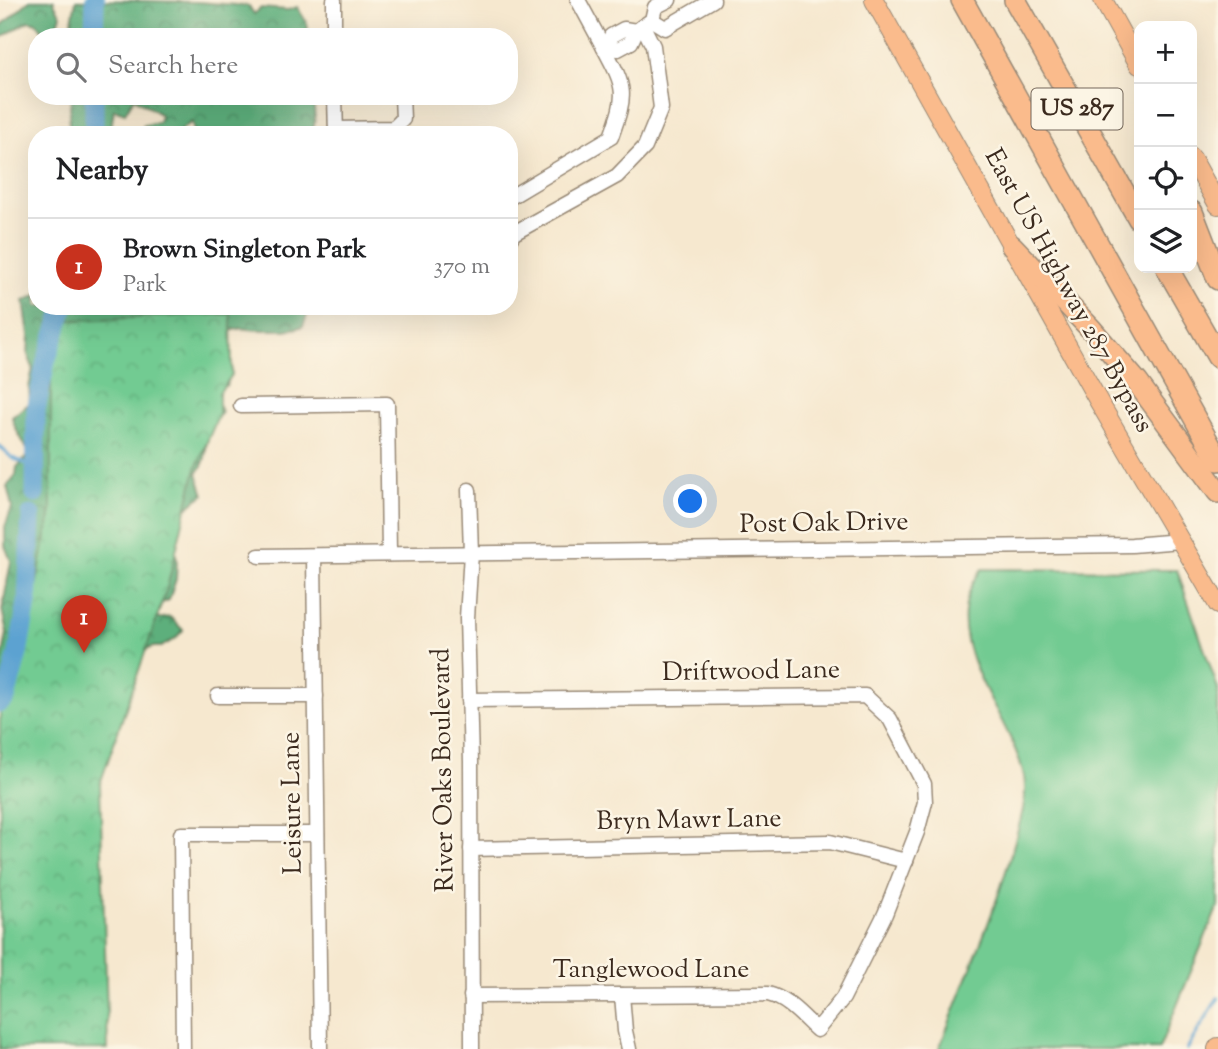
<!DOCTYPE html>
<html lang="en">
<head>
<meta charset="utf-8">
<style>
  :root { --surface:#fff; --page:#f2f2f2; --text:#202124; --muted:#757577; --line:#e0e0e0; --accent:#c8321e }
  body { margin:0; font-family:"Sorts Mill Goudy",serif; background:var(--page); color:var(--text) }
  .controls { position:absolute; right:21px; top:21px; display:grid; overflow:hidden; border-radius:14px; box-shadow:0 7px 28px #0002 }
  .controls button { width:63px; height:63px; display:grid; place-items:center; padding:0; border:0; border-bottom:2px solid var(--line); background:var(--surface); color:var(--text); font:35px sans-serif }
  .you { position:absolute; left:691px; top:502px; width:24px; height:24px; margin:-18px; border:5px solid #fff; border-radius:50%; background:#1a73e8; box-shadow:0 0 0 10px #1a73e833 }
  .badge { display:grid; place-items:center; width:46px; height:46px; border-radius:50%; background:var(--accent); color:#fff; font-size:23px; font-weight:700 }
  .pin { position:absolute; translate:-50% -58px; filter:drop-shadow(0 2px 4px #0008) }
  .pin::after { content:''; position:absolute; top:37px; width:24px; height:21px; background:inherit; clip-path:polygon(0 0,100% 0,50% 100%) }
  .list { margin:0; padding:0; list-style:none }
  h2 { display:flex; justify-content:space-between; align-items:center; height:91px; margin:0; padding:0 28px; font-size:30px }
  h2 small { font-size:23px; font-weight:400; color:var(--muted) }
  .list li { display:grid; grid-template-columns:46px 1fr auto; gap:21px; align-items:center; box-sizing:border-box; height:98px; padding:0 28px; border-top:2px solid var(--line) }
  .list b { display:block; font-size:26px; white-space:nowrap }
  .list p { margin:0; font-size:23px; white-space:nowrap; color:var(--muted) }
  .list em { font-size:23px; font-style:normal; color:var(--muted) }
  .icon { flex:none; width:38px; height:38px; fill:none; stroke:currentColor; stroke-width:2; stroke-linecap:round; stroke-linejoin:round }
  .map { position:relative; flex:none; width:1218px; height:1049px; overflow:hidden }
  .search { position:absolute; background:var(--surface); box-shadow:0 7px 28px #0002; left:28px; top:28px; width:490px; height:77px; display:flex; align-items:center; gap:18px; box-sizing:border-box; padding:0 24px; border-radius:28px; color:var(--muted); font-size:26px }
  .panel { position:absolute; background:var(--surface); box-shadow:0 7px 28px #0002; left:28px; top:126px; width:490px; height:189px; border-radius:28px }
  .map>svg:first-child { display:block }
</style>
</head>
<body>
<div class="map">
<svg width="1218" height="1049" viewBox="0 0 1218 1049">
  <defs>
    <pattern id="forest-crowns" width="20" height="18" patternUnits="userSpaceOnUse" patternTransform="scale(1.75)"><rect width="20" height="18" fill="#5daf7c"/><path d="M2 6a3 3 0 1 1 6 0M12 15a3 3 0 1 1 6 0" fill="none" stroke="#4e8f65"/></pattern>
    <pattern id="park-crowns" width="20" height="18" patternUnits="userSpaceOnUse" patternTransform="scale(1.75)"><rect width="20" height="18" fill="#72cb92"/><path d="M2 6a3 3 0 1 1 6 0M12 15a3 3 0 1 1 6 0" fill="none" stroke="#64ae7d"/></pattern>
  </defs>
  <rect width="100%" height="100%" fill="#fcf5e5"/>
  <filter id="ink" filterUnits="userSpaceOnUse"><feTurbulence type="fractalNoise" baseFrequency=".0143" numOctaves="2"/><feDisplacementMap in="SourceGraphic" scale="14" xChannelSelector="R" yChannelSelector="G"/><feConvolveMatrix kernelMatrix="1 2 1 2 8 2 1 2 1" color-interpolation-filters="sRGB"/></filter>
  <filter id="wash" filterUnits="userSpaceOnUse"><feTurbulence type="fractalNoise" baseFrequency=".00686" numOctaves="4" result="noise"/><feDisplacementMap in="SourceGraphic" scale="28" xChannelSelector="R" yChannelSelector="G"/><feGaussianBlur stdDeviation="1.57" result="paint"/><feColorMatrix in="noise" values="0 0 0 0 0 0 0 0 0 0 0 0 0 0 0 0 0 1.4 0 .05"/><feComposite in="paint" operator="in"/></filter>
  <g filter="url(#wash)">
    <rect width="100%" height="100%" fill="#f6e8cf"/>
    <!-- grass -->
    <path fill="#72cb92" stroke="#567a58" stroke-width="2" d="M982,569L1177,570L1218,689V906L1159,1049H939C965,981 995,914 1014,844C1020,822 1028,799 1024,776C1009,709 930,637 982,569Z"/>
    <!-- forest -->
    <g fill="url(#forest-crowns)" stroke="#4c6c4d" stroke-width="2">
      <polygon points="30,0 54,0 55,5 61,15 57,27 45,34 37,23 29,21 0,38 0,27"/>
      <polygon points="76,0 197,2 249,6 254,14 261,8 288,10 297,7 307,23 309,37 69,37"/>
      <polygon points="71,96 313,96 315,120 312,135 194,135 192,122 182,129 179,135 140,135 144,125 159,122 161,115 134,98 125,113 114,109 110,135 68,135"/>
      <path d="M37,295V306H263L288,311L300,308L308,313L303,326C291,331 276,330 263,330C250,331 241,325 229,332L231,372L227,385L214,391L222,412C218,417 211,424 209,431C204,446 209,460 197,473L204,495C192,500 186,511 175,520L172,543L177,559L176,579L169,600L151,608L155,619L170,617L183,630L175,639L161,647H152L131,659L21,690L12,691L0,707V669L7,633L2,610L11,561L5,546V527L12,507L7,486L16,475L17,467L29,455C25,441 14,431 12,417L30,403L29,387L33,368L28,355L29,335L24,301Z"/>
    </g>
    <!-- park -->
    <polygon fill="url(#park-crowns)" stroke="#567a58" stroke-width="2" points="231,314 232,375 219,393 219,414 196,468 167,588 100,784 108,1049 0,1049 0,710 14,696 51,512 51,321"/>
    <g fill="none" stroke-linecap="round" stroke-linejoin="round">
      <!-- stream -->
      <g stroke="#5ba2d1" stroke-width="3.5">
        <polyline points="0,446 12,458 35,467"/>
        <polyline points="1187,1049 1218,998"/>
      </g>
      <!-- river -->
      <g stroke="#5ba2d1" stroke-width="19">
        <polyline points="94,37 95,0"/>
        <polyline points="94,96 94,135"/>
        <polyline points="35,494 36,410 46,361 65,306"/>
        <polyline points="0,703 6,698 18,653 27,603 31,515"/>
      </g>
    </g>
  </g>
  <g filter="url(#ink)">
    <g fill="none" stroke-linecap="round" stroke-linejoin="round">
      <defs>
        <g id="minor">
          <polyline points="334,0 334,37"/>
          <polyline points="578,0 604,48 608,46 618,49 631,42 636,31 652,20 655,7 669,0"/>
          <polyline points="652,20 665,28 713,0"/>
          <polyline points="608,46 611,36 624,29 636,31"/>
          <polyline points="335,96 336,135"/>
          <polyline points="336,129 394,128 403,119 402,96"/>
          <path d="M509,198L611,137C627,93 626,89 604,48"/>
          <polyline points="509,240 514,233 617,176 645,147 661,108 653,46 643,26"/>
          <polyline points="241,406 387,404 389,554"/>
          <polyline points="469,490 471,553 467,618 471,762 472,1049"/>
          <polyline points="259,556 1132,545 1180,541"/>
          <polyline points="314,556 320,1049"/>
          <polyline points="218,696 316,696"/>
          <path d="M469,700L865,696L890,719L924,784L925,802L917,832L885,914L843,998L817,1030C802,1016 788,999 768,994L471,996"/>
          <polyline points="471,849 830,842 906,861"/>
          <polyline points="622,995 625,1031 629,1049"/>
          <polyline points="183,1049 181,834 317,834"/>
        </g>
        <g id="major">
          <polyline points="874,0 1099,402 1218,605"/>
          <polyline points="1103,0 1139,65"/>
          <polyline points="1192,158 1218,205"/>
          <polyline points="1217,1049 1218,1047"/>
        </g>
        <g id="highway">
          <polyline points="962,0 1218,460"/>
          <polyline points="1015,0 1139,219"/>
          <polyline points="1192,212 1218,279"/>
          <polyline points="1012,246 1092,330 1137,382 1218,492"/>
          <polyline points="1167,268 1218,357"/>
        </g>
      </defs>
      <!-- minor casing -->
      <use href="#minor" stroke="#988976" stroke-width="17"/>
      <!-- major casing -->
      <use href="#major" stroke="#988976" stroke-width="20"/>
      <!-- highway casing -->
      <use href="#highway" stroke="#988976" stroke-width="24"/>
      <!-- minor -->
      <use href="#minor" stroke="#fff" stroke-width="14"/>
      <!-- major -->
      <use href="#major" stroke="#fabb8c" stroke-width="18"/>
      <!-- highway -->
      <use href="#highway" stroke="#fabb8c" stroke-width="21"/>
    </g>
  </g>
  <g text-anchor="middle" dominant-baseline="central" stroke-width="5" stroke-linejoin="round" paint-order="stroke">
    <!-- shield labels -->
    <rect fill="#fcf5e5" stroke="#75675a" stroke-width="2" x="1031.5" y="88.5" width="91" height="41" rx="5"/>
    <g font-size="24" font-weight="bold" fill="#3b2a1e">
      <text x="1077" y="109">US 287</text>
    </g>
    <!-- street labels -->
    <g font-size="26" fill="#3b2a1e" stroke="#fcf5e5">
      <text transform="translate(1068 291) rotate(61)">East US Highway 287 Bypass</text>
      <text transform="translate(824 524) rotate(-1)">Post Oak Drive</text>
      <text transform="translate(751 672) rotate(-1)">Driftwood Lane</text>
      <text transform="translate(444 770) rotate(-91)">River Oaks Boulevard</text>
      <text transform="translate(293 803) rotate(-91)">Leisure Lane</text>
      <text transform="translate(689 821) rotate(-1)">Bryn Mawr Lane</text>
      <text x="651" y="970">Tanglewood Lane</text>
    </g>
  </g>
</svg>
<div class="controls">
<button>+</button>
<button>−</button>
<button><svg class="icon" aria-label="locate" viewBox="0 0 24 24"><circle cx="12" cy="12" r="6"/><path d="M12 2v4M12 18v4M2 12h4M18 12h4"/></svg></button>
<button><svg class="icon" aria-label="layers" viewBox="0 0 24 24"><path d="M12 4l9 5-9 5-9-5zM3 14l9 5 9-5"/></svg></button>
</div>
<div class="you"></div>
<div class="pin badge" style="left:84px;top:653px">1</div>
<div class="search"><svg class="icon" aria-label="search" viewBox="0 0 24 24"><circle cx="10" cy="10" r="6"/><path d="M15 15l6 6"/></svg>Search here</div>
<section class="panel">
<h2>Nearby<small></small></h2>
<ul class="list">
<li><span class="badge">1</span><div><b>Brown Singleton Park</b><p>Park</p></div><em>370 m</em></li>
</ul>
</section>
</div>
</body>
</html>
